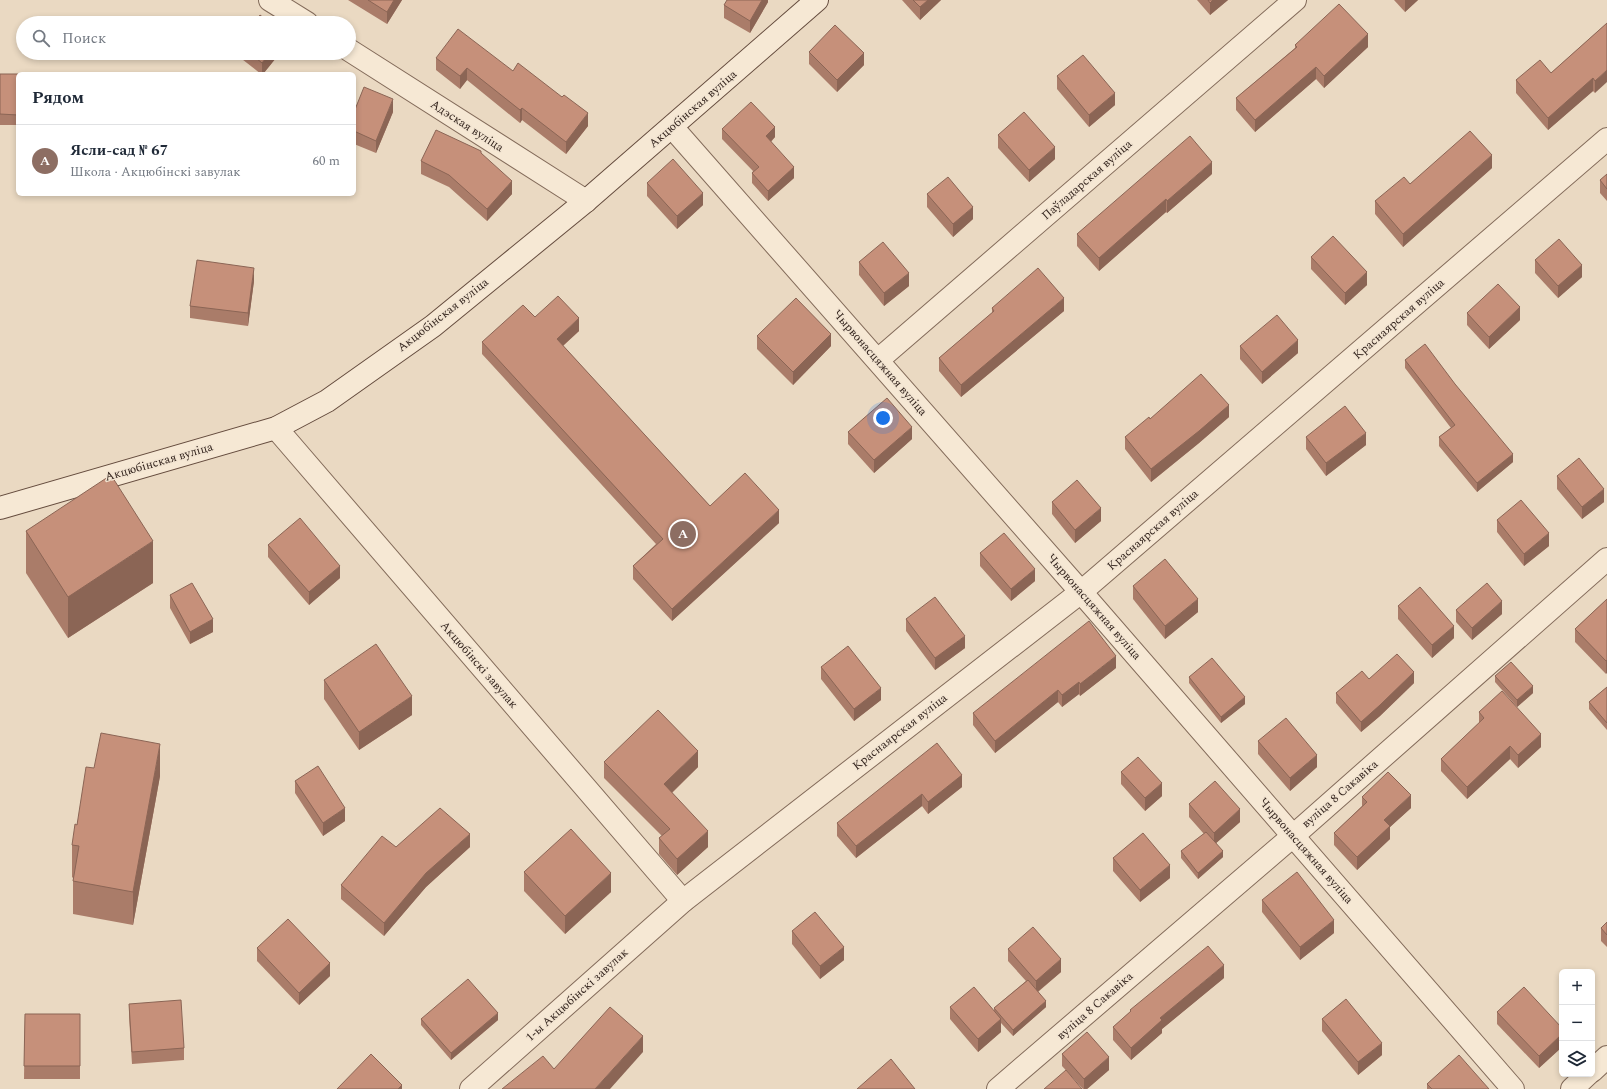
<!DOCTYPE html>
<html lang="ru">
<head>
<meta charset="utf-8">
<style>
  :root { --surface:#fff; --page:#f2f2f3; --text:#1f2937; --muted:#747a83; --line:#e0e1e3; --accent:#8e2f3b }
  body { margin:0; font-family:Spectral,serif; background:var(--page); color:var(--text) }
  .controls { position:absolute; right:12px; bottom:12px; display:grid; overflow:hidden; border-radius:6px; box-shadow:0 2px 6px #0003 }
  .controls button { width:36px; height:36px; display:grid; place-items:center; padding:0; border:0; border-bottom:1px solid var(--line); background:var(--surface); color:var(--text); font:20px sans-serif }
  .you { position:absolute; left:883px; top:418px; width:14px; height:14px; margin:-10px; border:3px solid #fff; border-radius:50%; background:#1a73e8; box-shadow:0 0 0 6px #1a73e833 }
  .badge { display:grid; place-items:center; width:26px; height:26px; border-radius:50%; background:var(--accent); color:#fff; font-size:13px; font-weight:700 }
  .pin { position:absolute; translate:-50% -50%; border:2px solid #fff; box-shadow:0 1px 4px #0006 }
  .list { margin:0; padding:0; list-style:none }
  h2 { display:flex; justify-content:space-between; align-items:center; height:52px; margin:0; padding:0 16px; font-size:17px }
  h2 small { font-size:13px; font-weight:400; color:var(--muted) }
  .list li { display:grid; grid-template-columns:26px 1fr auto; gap:12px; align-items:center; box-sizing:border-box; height:72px; padding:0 16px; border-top:1px solid var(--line) }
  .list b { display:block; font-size:15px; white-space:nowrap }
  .list p { margin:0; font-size:13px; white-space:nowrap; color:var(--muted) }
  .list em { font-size:13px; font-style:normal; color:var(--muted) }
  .icon { flex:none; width:22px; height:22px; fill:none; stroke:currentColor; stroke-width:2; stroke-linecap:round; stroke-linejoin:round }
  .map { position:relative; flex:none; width:1607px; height:1089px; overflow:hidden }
  .search { position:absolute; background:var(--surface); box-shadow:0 2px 6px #0003; left:16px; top:16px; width:340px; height:44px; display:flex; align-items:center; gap:10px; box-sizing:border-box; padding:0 14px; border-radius:22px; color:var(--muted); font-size:15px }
  .panel { position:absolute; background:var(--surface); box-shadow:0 2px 6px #0003; left:16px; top:72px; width:340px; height:124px; border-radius:6px }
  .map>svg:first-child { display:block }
</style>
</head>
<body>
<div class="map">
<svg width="1607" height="1089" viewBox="0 0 1607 1089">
  <rect width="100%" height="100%" fill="#ead9c2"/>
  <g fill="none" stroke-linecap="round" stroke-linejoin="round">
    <defs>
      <g id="street">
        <polyline points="270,0 307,23"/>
        <polyline points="349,50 586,201"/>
        <polyline points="672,127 1081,592 1513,1089"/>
        <polyline points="878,360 1295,0"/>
        <polyline points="276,428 683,901"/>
        <polyline points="1592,1071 1607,1057"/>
        <polyline points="471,1089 683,901 1081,592 1607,139"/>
        <polyline points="998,1089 1293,836 1607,559"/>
        <polyline points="1572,1089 1588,1074"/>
      </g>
      <polyline id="secondary" points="0,508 276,428 327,401 433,326 586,201 817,0"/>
    </defs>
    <!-- street casing -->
    <use href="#street" stroke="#836b5a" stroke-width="24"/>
    <!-- secondary casing -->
    <use href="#secondary" stroke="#654c3e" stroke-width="24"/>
    <!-- street -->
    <use href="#street" stroke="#f6e8d4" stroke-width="22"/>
    <!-- secondary -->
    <use href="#secondary" stroke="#f6e8d4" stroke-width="22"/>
  </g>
  <!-- wall -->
  <g fill="#aa7c69">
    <polygon points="348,0 402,0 387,24"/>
    <polygon points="768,0 768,2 750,33 724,18 724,5"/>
    <polygon points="902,0 941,0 920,20"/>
    <polygon points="1197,0 1228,0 1210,15"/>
    <polygon points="1394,0 1418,0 1405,12"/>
    <polygon points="1607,23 1595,93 1593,91 1548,130 1516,93 1516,80 1551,73"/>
    <polygon points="1295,45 1368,47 1324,88 1316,79 1255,132 1236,110 1236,98 1295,48"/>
    <polygon points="809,52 864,65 837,92 809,64"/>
    <polygon points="238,53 280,53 263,74 261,74 238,56"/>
    <polygon points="436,58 513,71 562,97 588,126 566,154 522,120 520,123 467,80 460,89 436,70"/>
    <rect x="0" y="74" width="18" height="51"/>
    <polygon points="1057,76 1115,105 1089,127 1057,89"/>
    <polygon points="354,112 393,112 376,153 354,144"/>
    <polygon points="722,129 775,137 771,142 794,178 768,201 752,183 752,173 753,171 722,139"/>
    <polygon points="998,135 1055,159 1029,182 998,148"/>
    <polygon points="481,153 512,194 487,221 449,187 421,174 421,161"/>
    <polygon points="1492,168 1403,247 1375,214 1375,201 1410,184"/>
    <polygon points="1212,174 1167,213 1166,212 1099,271 1077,246 1077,234"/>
    <polygon points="1607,174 1607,201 1600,193 1600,180"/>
    <polygon points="647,183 703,205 677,229 647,196"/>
    <polygon points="927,194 973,219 953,237 927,207"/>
    <polygon points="1311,257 1367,285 1345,305 1311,269"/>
    <polygon points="1535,260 1582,277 1558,298 1535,273"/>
    <polygon points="859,262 909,286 884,306 859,275"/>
    <polygon points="254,281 248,326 190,318 190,306"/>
    <polygon points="992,308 1064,311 961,397 939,371 939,358 992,313"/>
    <polygon points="1467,313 1520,320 1489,349 1467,325"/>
    <polygon points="535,317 579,331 563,346 710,506 779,523 672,621 633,579 633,566 656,544 482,354 482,342"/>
    <polygon points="757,336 831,346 793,385 757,349"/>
    <polygon points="1240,346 1298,353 1262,384 1240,359"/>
    <polygon points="1405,360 1513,462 1477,492 1439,446 1439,437 1451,428 1405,368"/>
    <polygon points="1229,417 1199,443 1151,482 1125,449 1125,437 1150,419"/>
    <polygon points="848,432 912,439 874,473 848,444"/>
    <polygon points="1306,437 1366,445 1326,476 1306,449"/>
    <polygon points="1557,476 1604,502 1582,519 1557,489"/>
    <polygon points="1052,502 1101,521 1075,543 1052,514"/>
    <polygon points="1497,520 1549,546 1524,566 1497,532"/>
    <polygon points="26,531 153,583 68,638 26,573"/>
    <polygon points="268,545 340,578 309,605 268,557"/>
    <polygon points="980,553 1035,581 1011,601 980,566"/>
    <polygon points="1133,586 1198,612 1165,639 1133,599"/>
    <polygon points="170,595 213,632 190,644 170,608"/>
    <polygon points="1607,599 1606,674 1575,642 1575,629"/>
    <polygon points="1398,606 1454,638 1432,658 1398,619"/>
    <polygon points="1456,610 1502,614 1472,640 1456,622"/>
    <polygon points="906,619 965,648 935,670 906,631"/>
    <polygon points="821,667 881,700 854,721 821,679"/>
    <polygon points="1116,668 1080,696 1079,694 1062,707 1058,702 995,753 973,725 973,713"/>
    <polygon points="1495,676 1533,693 1517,707 1495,682"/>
    <polygon points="1189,677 1245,704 1221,723 1189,683"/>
    <polygon points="1369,679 1414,683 1380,716 1361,732 1336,703 1336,693"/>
    <polygon points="324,680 412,715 359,750 324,699"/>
    <polygon points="1607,687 1607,730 1589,709 1589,702"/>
    <polygon points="1479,712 1541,747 1518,768 1510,759 1467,799 1441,771 1441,759 1479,723"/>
    <polygon points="1258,741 1317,767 1290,791 1258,754"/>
    <polygon points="604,762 698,767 672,793 708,847 677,875 659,854 659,838 662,836 604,778"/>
    <polygon points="94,768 160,776 133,925 73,914 73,878 72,877 72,845 77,825"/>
    <polygon points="1121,772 1162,796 1145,811 1121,784"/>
    <polygon points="962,775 962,787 928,814 922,806 856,858 837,836 837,823"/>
    <polygon points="295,781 345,821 323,836 295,793"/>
    <polygon points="1362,797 1411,808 1390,827 1390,839 1357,870 1334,845 1334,833 1362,806"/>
    <polygon points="1189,804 1240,822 1216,843 1223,857 1198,879 1181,858 1181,851 1204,834 1189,817"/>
    <polygon points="396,847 470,847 426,887 384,936 341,899 341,885"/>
    <polygon points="1113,858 1170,878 1140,902 1113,871"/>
    <polygon points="524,872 611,892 565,934 524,891"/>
    <polygon points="1262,900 1334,933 1300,960 1262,912"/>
    <polygon points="1607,922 1607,947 1601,941 1601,928"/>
    <polygon points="792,931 844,960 820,979 792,944"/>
    <polygon points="257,948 330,976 299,1005 257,961"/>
    <polygon points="1008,949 1061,972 1038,992 1046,1007 1013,1036 1001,1023 1001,1032 978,1052 950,1019 950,1007 994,1010 994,1008 1026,981 1008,961"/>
    <polygon points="1224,978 1162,1029 1162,1033 1131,1060 1113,1040 1113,1027 1130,1012 1130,1010"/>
    <polygon points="129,1004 184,1048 184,1060 132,1064 129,1016"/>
    <polygon points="1497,1012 1562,1028 1562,1047 1539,1068 1497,1024"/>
    <polygon points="25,1014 80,1014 80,1079 24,1079"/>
    <polygon points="421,1019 498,1020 451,1060 421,1025"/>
    <polygon points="1322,1019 1382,1055 1358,1075 1322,1031"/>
    <polygon points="1062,1054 1109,1070 1087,1089 1083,1089 1062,1066"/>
    <polygon points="1427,1084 1489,1089 1427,1089"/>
  </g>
  <!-- shaded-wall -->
  <g fill="#8b6555">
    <polygon points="394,0 402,0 387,24 387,12"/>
    <polygon points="762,0 768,0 768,2 750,33 750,21"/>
    <polygon points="928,0 941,0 920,20 920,7"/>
    <polygon points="1213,0 1228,0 1210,15 1210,3"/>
    <polygon points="1405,0 1418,0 1405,12"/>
    <polygon points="1368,34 1368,47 1324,88 1324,76"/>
    <polygon points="270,53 280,53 263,74 262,74 262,63"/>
    <polygon points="864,53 864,65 837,92 837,80"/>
    <polygon points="1316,67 1316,79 1255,132 1255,120"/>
    <polygon points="467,68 467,80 460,89 460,76"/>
    <polygon points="1607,70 1607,82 1595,93 1595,81"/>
    <polygon points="1593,78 1593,91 1548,130 1548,118"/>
    <polygon points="1115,93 1115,105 1089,127 1089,115"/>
    <polygon points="393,99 393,112 376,153 376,141"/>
    <polygon points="522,108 522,120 520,123 520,110"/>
    <polygon points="588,113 588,126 566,154 566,142"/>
    <polygon points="775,127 775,137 766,146 766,136"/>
    <polygon points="1055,147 1055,159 1029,182 1029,170"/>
    <polygon points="1492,155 1492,168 1403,247 1403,234"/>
    <polygon points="1212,162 1212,174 1167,213 1167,201"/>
    <polygon points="794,167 794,178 768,201 768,191"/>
    <polygon points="512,181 512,194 487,221 487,209"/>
    <polygon points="703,193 703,205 677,229 677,216"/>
    <polygon points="1166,199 1166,212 1099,271 1099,258"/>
    <polygon points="973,207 973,219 953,237 953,224"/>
    <polygon points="1582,265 1582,277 1558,298 1558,286"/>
    <polygon points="254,268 254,281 248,326 248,313"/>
    <polygon points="1367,272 1367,285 1345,305 1345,293"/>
    <polygon points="909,273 909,286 884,306 884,293"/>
    <polygon points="1064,298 1064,311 961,397 961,385"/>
    <polygon points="1520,307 1520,320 1489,349 1489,337"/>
    <polygon points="579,318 579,331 557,351 557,339"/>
    <polygon points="831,334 831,346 793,385 793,372"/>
    <polygon points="1298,340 1298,353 1262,384 1262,372"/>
    <polygon points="1229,405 1229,417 1199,443 1151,482 1151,469"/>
    <polygon points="912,427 912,439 874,473 874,460"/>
    <polygon points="1366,433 1366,445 1326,476 1326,463"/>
    <polygon points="1513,454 1513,462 1477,492 1477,483"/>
    <polygon points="1604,489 1604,502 1582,519 1582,507"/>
    <polygon points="1101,508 1101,521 1075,543 1075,530"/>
    <polygon points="779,510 779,523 672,621 672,609"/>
    <polygon points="1549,533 1549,546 1524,566 1524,554"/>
    <polygon points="153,541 153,583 68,638 68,597"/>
    <polygon points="340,566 340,578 309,605 309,592"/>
    <polygon points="1035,569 1035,581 1011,601 1011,589"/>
    <polygon points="1198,599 1198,612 1165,639 1165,626"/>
    <polygon points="1502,601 1502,614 1472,640 1472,628"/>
    <polygon points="213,619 213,632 190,644 190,632"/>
    <polygon points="1454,626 1454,638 1432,658 1432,645"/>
    <polygon points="965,636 965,648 935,670 935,658"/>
    <polygon points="1116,656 1116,668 1080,696 1080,684"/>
    <polygon points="1607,660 1607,673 1606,674 1606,661"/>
    <polygon points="1414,672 1414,683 1380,716 1361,732 1361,722"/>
    <polygon points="1079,682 1079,694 1062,707 1062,695"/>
    <polygon points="1533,686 1533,693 1517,707 1517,700"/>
    <polygon points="881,688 881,700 854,721 854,709"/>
    <polygon points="1058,690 1058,702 995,753 995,741"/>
    <polygon points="412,696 412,715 359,750 359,732"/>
    <polygon points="1245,697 1245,704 1221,723 1221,717"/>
    <polygon points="1541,734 1541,747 1518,768 1518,755"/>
    <polygon points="160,744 160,776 133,925 133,892"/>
    <polygon points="1510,746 1510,759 1467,799 1467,787"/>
    <polygon points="698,751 698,767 664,800 664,784"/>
    <polygon points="1317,755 1317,767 1290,791 1290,778"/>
    <polygon points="962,775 962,787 928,814 928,802"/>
    <polygon points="1162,783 1162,796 1145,811 1145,798"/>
    <polygon points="922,794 922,806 856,858 856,846"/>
    <polygon points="1411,795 1411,808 1390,827 1390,839 1357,870 1357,857 1384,820"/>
    <polygon points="345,808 345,821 323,836 323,823"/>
    <polygon points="1240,809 1240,822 1214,845 1214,833"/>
    <polygon points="708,831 708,847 677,875 677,859"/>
    <polygon points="470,834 470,847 426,887 384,936 384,923 426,873"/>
    <polygon points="1223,851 1223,857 1198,879 1198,873"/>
    <polygon points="1170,865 1170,878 1140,902 1140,890"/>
    <polygon points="611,873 611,892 565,934 565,916"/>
    <polygon points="1334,920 1334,933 1300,960 1300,947"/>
    <polygon points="844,947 844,960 820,979 820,966"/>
    <polygon points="1061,959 1061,972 1036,993 1036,981"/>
    <polygon points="330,963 330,976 299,1005 299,993"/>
    <polygon points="1224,965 1224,978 1162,1029 1162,1033 1131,1060 1131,1048 1160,1018"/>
    <polygon points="1046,1001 1046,1007 1013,1036 1013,1030"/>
    <polygon points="498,1013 498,1020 451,1060 451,1053"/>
    <polygon points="1001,1019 1001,1032 978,1052 978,1039"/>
    <polygon points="1562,1034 1562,1047 1539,1068 1539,1056"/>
    <polygon points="643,1036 643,1052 610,1089 595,1089"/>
    <polygon points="1382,1043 1382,1055 1358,1075 1358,1062"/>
    <polygon points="1109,1057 1109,1070 1087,1089 1084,1089 1084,1079"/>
    <polygon points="402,1085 402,1089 398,1089"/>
  </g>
  <!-- building -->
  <g fill="#c6907a" stroke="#8b6555">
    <polygon points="368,0 394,0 387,12"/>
    <polygon points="727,0 762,0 750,21 724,5"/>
    <polygon points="913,0 928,0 920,7"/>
    <polygon points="1208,0 1213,0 1210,3"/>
    <polygon points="1339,4 1368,34 1324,76 1316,67 1255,120 1236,98 1297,47 1295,45"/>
    <polygon points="260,15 270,23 254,23"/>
    <polygon points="1607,23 1607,70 1595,81 1593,78 1548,118 1516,80 1540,60 1551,73"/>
    <polygon points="835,25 864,53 837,80 809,52"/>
    <polygon points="458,29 513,71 518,63 562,97 564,95 588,113 566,142 522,108 520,110 467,68 460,76 436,58"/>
    <polygon points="250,53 270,53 262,63"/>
    <polygon points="1083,55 1115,93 1089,115 1057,76"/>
    <polygon points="0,74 18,74 18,115 0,114"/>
    <polygon points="364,87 393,99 376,141 354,131 354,112"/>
    <polygon points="751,102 775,127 766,136 794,167 768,191 752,173 759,167 722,129"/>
    <polygon points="1024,112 1055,147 1029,170 998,135"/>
    <polygon points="436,130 481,151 481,153 512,181 487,209 449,175 421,161"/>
    <polygon points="1470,131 1492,155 1403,234 1375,201 1404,177 1410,184"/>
    <polygon points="1190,136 1212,162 1167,201 1166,199 1099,258 1077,234"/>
    <polygon points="673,159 703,193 677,216 647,183"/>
    <polygon points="1607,174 1607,189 1600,180"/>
    <polygon points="948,177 973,207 953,224 927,194"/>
    <polygon points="1333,236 1367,272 1345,293 1311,257"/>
    <polygon points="1559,239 1582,265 1558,286 1535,260"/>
    <polygon points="883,242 909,273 884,293 859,262"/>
    <polygon points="197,260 254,268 248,313 190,306"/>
    <polygon points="1038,268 1064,298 961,385 939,358 994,311 992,308"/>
    <polygon points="1498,284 1520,307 1489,337 1467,313"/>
    <polygon points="558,296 579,318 557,339 710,506 745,473 779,510 672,609 633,566 663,539 482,342 523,305 535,317"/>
    <polygon points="796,298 831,334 793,372 757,336"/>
    <polygon points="1277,315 1298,340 1262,372 1240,346"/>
    <polygon points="1425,344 1455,384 1513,454 1477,483 1439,437 1455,425 1405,360"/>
    <polygon points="1201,374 1229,405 1199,431 1151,469 1125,437 1149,417 1150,419"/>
    <polygon points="887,398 912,427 874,460 848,432"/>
    <polygon points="1345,406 1366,433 1326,463 1306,437"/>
    <polygon points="1579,458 1604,489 1582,507 1557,476"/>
    <polygon points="111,475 153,541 68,597 26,531"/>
    <polygon points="1077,480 1101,508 1075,530 1052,502"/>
    <polygon points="1521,500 1549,533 1524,554 1497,520"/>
    <polygon points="300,518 340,566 309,592 268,545"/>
    <polygon points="1004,533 1035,569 1011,589 980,553"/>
    <polygon points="1165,559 1198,599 1165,626 1133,586"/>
    <polygon points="192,583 213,619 190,632 170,595"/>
    <polygon points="1487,583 1502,601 1472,628 1456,610"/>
    <polygon points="1420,587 1454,626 1432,645 1398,606"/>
    <polygon points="935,597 965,636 935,658 906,619"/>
    <polygon points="1607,599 1607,660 1606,661 1575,629"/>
    <polygon points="1089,621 1116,656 1080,684 1079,682 1062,695 1058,690 995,741 973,713"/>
    <polygon points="376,644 412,696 359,732 324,680"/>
    <polygon points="848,646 881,688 854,709 821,667"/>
    <polygon points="1397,654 1414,672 1380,705 1361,722 1336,693 1362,671 1369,679"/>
    <polygon points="1212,658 1245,697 1221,717 1189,677"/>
    <polygon points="1511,662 1533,686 1517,700 1495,676"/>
    <polygon points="1607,687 1607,723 1589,702"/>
    <polygon points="1502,691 1541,734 1518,755 1510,746 1467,787 1441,759 1484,718 1479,712"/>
    <polygon points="658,710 698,751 664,784 708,831 677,859 659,838 670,829 604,762"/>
    <polygon points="1286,718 1317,755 1290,778 1258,741"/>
    <polygon points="101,733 160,744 133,892 73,881 79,846 72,845 75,824 77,825 86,767 94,768"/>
    <polygon points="937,743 962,775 928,802 922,794 856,846 837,823"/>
    <polygon points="1138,757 1162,783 1145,798 1121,772"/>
    <polygon points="318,766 345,808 323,823 295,781"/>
    <polygon points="1388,772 1411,795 1384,820 1390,826 1357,857 1334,833 1367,802 1362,797"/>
    <polygon points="1215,781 1240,809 1214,833 1189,804"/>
    <polygon points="440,808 470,834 426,873 384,923 341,885 382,836 396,847"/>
    <polygon points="571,829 611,873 565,916 524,872"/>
    <polygon points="1206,832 1223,851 1198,873 1181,851"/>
    <polygon points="1143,833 1170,865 1140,890 1113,858"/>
    <polygon points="1297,872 1334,920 1300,947 1262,900"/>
    <polygon points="815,912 844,947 820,966 792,931"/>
    <polygon points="288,919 330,963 299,993 257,948"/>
    <polygon points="1607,922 1607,935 1601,928"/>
    <polygon points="1033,927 1061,959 1036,981 1008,949"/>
    <polygon points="1208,946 1224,965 1160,1018 1162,1020 1131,1048 1113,1027 1131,1011 1130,1010"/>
    <polygon points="468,979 498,1013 451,1053 421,1019"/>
    <polygon points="1028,980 1046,1001 1013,1030 994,1008"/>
    <polygon points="974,987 1001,1019 978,1039 950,1007"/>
    <polygon points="1524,987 1562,1028 1562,1034 1539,1056 1497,1012"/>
    <polygon points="1346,999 1382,1043 1358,1062 1322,1019"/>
    <polygon points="181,1000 184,1048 132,1052 129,1004"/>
    <polygon points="610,1007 643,1036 595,1089 502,1089 543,1056 554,1069"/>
    <polygon points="25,1014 80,1014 80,1066 24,1066"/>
    <polygon points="1087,1032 1109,1057 1084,1079 1062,1054"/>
    <polygon points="371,1054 402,1085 398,1089 337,1089"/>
    <polygon points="1459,1055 1489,1089 1432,1089 1427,1084"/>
    <polygon points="891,1059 915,1089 857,1089"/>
    <polygon points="1066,1070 1082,1089 1044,1089"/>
  </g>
  <g text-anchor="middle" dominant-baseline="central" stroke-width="3" stroke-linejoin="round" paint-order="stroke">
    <!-- street labels -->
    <g font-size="12" fill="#34251e" stroke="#f2e4d1">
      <text transform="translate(693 109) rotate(-41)">Акцюбінская вуліца</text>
      <text transform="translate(467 126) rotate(33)">Адэская вуліца</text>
      <text transform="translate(1087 180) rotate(-41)">Паўладарская вуліца</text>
      <text transform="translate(443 315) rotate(-38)">Акцюбінская вуліца</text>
      <text transform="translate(1399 319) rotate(-41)">Краснаярская вуліца</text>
      <text transform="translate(880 363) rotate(49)">Чырвонасцяжная вуліца</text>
      <text transform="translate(159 462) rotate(-16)">Акцюбінская вуліца</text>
      <text transform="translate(1153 530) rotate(-41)">Краснаярская вуліца</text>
      <text transform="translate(1094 607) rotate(49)">Чырвонасцяжная вуліца</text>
      <text transform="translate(479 665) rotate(49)">Акцюбінскі завулак</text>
      <text transform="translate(900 732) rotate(-38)">Краснаярская вуліца</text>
      <text transform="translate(1340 794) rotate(-41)">вуліца 8 Сакавіка</text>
      <text transform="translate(1306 851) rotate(49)">Чырвонасцяжная вуліца</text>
      <text transform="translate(577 995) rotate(-42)">1-ы Акцюбінскі завулак</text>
      <text transform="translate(1095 1006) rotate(-41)">вуліца 8 Сакавіка</text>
    </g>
  </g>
</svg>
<div class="controls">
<button>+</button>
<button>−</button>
<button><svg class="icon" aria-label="layers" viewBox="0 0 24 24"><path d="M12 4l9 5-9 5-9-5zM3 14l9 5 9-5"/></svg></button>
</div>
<div class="you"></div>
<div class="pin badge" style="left:683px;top:534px;background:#8d6e63">A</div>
<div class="search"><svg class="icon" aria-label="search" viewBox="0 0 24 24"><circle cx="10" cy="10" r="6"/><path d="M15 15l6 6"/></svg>Поиск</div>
<section class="panel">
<h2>Рядом<small></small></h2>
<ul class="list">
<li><span class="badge" style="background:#8d6e63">A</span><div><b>Ясли-сад № 67</b><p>Школа · Акцюбінскі завулак</p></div><em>60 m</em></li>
</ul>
</section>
</div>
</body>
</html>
